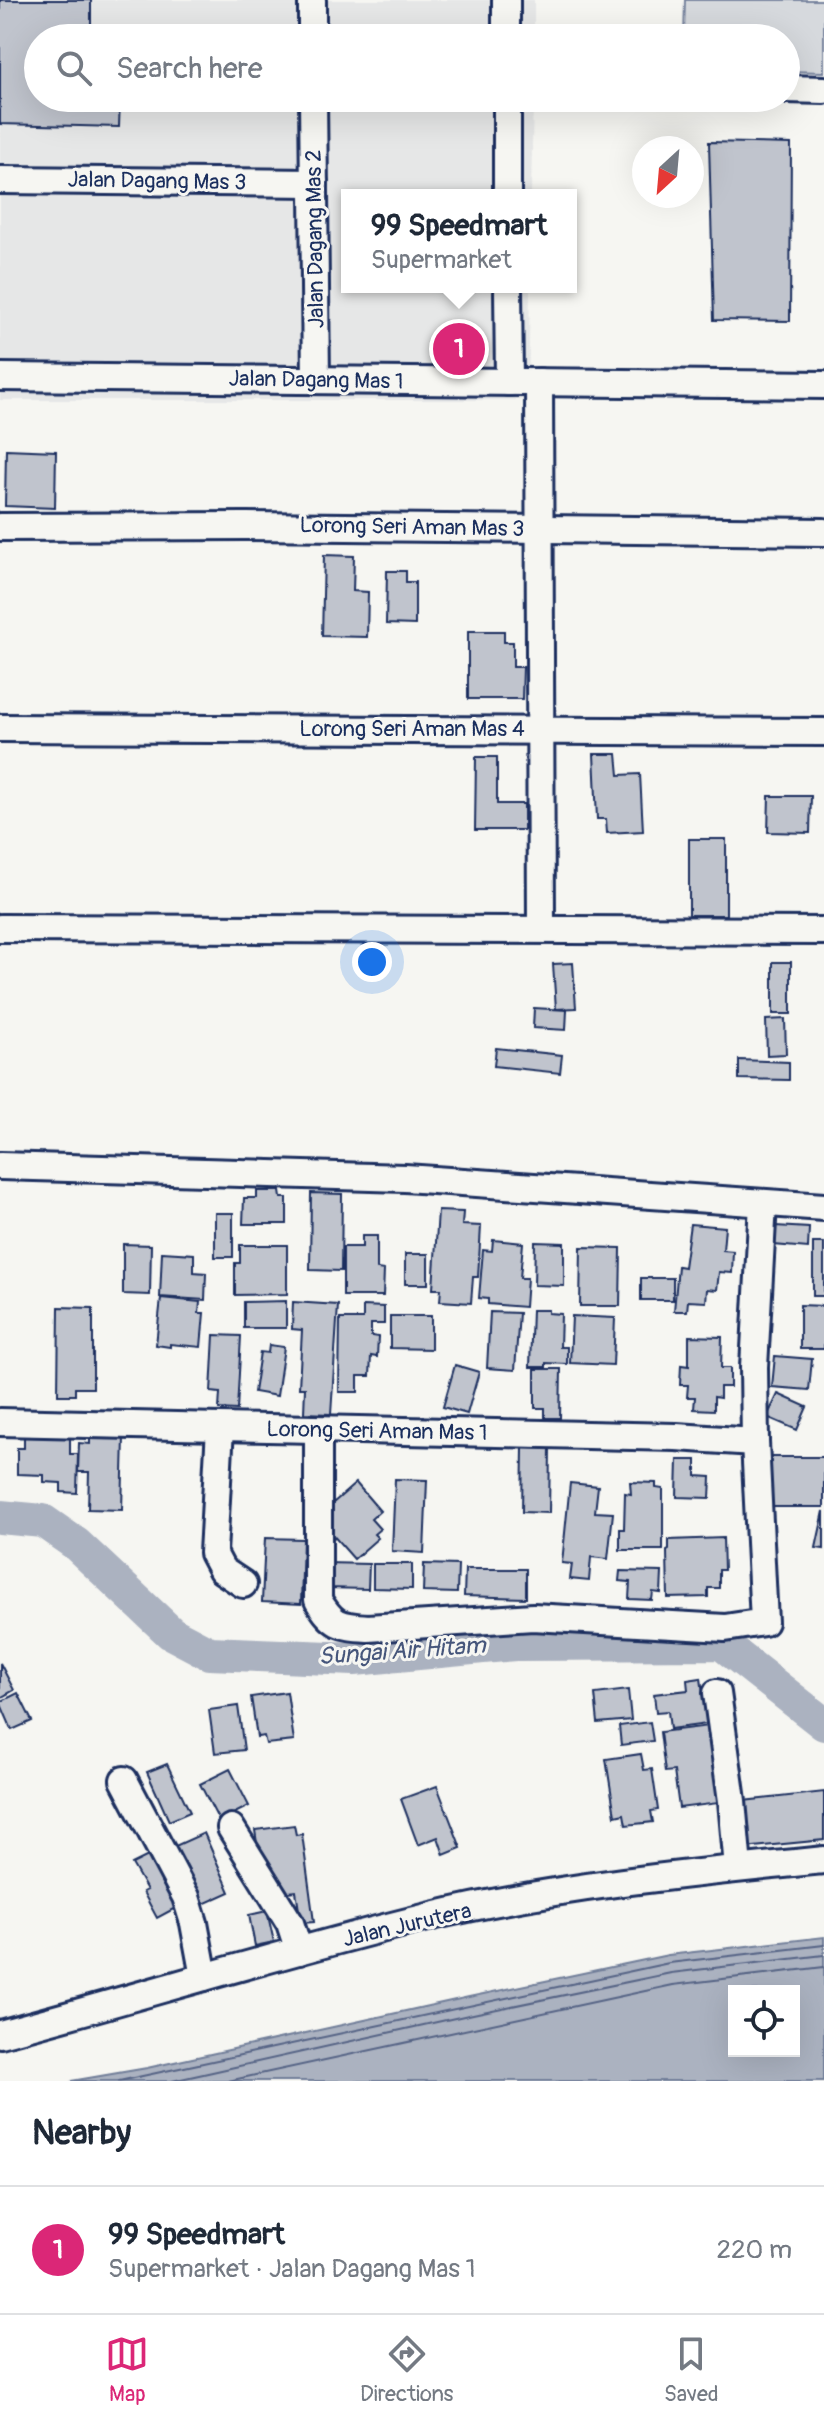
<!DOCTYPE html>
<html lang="en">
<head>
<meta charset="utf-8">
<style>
  :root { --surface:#fff; --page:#f6f6f7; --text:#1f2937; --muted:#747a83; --line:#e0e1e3; --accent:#db2777 }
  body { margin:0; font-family:Pangolin,sans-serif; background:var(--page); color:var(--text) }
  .controls { position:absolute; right:24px; bottom:24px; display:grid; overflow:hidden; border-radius:0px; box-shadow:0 8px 32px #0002 }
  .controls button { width:72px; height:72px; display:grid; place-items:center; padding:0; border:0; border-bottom:2px solid var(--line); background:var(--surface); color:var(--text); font:40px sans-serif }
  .compass { position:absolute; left:632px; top:136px; width:72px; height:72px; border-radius:50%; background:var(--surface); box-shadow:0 8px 32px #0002; rotate:206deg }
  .you { position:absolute; left:372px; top:962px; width:28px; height:28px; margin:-20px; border:6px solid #fff; border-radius:50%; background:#1a73e8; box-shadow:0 0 0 12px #1a73e833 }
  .badge { display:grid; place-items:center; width:52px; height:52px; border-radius:50%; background:var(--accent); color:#fff; font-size:26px; font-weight:700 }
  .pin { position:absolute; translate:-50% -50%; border:4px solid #fff; box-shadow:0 2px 8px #0006 }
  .popup { position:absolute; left:341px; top:189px; width:236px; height:104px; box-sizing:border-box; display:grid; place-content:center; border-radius:0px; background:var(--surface); filter:drop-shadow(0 2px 6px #0005); font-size:26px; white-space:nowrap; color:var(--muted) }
  .popup b { font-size:30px; color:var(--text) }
  .popup::after { content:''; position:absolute; left:50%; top:100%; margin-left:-16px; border:16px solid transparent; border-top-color:var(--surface) }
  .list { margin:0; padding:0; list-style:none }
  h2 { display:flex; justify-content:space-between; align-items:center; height:104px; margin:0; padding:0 32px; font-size:34px }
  h2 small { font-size:26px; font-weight:400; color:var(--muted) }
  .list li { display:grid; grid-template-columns:52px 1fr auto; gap:24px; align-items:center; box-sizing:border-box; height:128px; padding:0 32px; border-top:2px solid var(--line) }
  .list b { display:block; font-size:30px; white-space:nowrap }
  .list p { margin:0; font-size:26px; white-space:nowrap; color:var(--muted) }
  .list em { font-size:26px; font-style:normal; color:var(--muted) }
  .icon { flex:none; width:44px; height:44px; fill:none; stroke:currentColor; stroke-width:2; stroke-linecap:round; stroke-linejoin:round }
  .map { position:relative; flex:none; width:824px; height:2081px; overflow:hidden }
  .search { position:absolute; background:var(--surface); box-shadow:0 8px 32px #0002; left:24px; right:24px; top:24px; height:88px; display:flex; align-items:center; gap:20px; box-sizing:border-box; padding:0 28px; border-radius:44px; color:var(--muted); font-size:30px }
  .sheet { height:232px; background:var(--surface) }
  nav { display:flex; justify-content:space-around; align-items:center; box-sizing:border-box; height:112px; border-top:2px solid var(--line); background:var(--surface); font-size:22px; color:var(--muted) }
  nav a { display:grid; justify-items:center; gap:4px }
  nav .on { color:var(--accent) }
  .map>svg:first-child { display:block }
</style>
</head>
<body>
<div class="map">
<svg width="824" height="2081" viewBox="0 0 824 2081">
  <rect width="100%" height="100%" fill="#f6f6f2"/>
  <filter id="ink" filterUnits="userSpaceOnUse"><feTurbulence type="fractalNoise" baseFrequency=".0125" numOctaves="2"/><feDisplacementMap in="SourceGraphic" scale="16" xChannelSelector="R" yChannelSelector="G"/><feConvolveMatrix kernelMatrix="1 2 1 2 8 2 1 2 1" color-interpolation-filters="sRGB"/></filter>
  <g filter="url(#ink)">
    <!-- built -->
    <polygon fill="#e6e7e7" points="0,0 534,0 534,38 38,38 38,98 533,98 531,195 347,195 347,287 530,287 528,400 0,400"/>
    <!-- green -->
    <polygon fill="#d6d9dd" stroke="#78849e" stroke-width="2" points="685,0 824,0 824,72 786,71 786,38 684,38"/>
    <!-- water -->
    <path fill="#abb2c0" stroke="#717e99" stroke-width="2" fill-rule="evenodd" d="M824,1937V2081H71L147,2068L469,1997L668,1955ZM734,1991H794V2051H734Z"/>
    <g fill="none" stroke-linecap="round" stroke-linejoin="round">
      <!-- shore -->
      <g stroke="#556385" stroke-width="2">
        <polyline points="119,2081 669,1963 824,1945"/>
        <polyline points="172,2081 473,2014 671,1973 824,1955"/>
        <polyline points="228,2081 673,1985 824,1967"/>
      </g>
      <!-- river -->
      <polyline stroke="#abb2c0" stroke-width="34" points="0,1517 43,1521 76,1544 171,1633 209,1653 354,1659 515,1644 721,1643 824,1724"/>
    </g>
    <!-- building -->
    <g fill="#c0c4cd" stroke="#1b2f5e" stroke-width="2">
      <polygon points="0,0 91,0 91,33 122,33 121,38 38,38 38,98 120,98 119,127 0,124"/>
      <polygon points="709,142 791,144 790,321 714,320"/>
      <polygon points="6,449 56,451 55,508 5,506"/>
      <polygon points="324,555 354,556 353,591 368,592 367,637 322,636"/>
      <polygon points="387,571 406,571 406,582 415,582 415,625 386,624"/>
      <polygon points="468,631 504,631 504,642 513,642 513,667 523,667 522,699 468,699"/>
      <polygon points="594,754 617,754 619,775 640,774 643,831 607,833 606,819 597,819"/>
      <polygon points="476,757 497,757 497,804 524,804 524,830 475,830"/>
      <polygon points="769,796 811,796 810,833 768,832"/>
      <rect x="689" y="839" width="37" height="76"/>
      <rect x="773" y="962" width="18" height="52"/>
      <polygon points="573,963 576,1008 556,1009 553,964"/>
      <polygon points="534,1008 567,1010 566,1030 533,1028"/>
      <polygon points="785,1019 786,1054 767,1055 766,1020"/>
      <polygon points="496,1048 562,1055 560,1073 494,1066"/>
      <polygon points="739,1060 789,1062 789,1080 739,1079"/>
      <polygon points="257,1191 280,1191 281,1198 287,1198 287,1224 243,1224 244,1198 257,1198"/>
      <polygon points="311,1193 342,1194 341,1271 310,1270"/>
      <polygon points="438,1211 463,1212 462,1225 481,1226 478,1277 473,1277 471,1303 440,1301 441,1289 433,1289"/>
      <rect x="215" y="1213" width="18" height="44"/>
      <polygon points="690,1224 725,1227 723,1250 733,1251 732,1273 719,1272 717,1290 707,1289 706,1302 688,1301 687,1311 674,1311 678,1266 684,1267"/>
      <polygon points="775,1226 809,1228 808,1248 774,1245"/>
      <polygon points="362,1236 377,1236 377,1269 384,1270 383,1296 343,1296 343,1247 362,1247"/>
      <polygon points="493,1240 523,1243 520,1278 527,1278 525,1307 488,1304 488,1299 479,1298 483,1250 492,1251"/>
      <polygon points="535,1242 564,1243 564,1286 534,1285"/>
      <rect x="813" y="1243" width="11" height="53"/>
      <polygon points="123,1244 151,1245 150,1295 123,1294"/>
      <polygon points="240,1245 287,1245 287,1294 235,1295 235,1263 240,1263"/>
      <polygon points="581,1247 621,1248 620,1306 580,1306"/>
      <polygon points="162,1252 194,1254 194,1272 206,1273 205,1300 160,1297"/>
      <rect x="405" y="1254" width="23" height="30"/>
      <rect x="641" y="1278" width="32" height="22"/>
      <polygon points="161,1298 200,1302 199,1313 204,1313 201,1347 170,1344 170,1347 156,1345"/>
      <polygon points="286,1301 286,1328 244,1328 244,1302"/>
      <polygon points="293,1302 338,1305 331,1414 304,1413 305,1388 299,1388 302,1330 292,1329"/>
      <polygon points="800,1305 824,1306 824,1349 800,1349"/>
      <polygon points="363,1306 384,1307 384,1324 371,1324 371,1336 378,1337 377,1357 371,1356 370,1376 358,1376 358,1392 339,1392 340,1319 363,1319"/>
      <polygon points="59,1307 93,1308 93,1388 75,1388 75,1395 58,1395"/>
      <polygon points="532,1310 548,1310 548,1313 561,1314 560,1347 567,1347 567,1364 546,1363 546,1367 530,1367"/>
      <polygon points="490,1312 519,1313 515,1370 487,1368"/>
      <polygon points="390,1316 431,1316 431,1349 390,1348"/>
      <polygon points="572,1316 615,1318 613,1365 570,1363"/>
      <polygon points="214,1335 241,1336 237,1410 219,1409 220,1393 211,1392"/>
      <polygon points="689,1336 722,1337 721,1368 730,1368 730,1387 720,1387 720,1398 714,1397 714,1410 694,1409 695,1397 687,1397 688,1385 680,1385 681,1365 689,1366"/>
      <polygon points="269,1345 284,1347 277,1396 254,1392 260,1352 268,1353"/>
      <polygon points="775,1356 812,1359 809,1390 772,1387"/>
      <polygon points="455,1365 479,1372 467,1414 443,1407"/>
      <polygon points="535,1369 561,1369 560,1418 545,1418 545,1408 535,1408"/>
      <polygon points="778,1394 807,1407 797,1430 767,1417"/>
      <polygon points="24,1430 70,1431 70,1454 78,1454 77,1493 61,1492 61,1483 44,1482 44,1475 17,1474 17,1448 24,1448"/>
      <polygon points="90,1436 124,1437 122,1510 88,1509 89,1472 78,1472 79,1443 90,1444"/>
      <polygon points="523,1448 550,1448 549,1513 522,1512"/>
      <rect x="767" y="1457" width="57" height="50"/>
      <polygon points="678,1460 696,1460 696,1476 711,1477 710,1498 677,1497"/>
      <polygon points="395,1479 427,1480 424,1553 392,1551"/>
      <polygon points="630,1482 656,1483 656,1488 663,1489 663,1550 620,1550 620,1529 624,1529 625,1493 631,1494"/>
      <polygon points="356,1483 380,1511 371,1519 380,1529 374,1534 378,1538 354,1559 323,1524 325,1510"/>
      <polygon points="570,1483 598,1486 595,1512 613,1513 608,1559 591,1557 589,1581 570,1579 572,1564 562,1563"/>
      <polygon points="824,1511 824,1549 816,1548"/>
      <polygon points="265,1538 303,1539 301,1604 262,1602"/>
      <polygon points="723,1538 724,1570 719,1570 719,1588 708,1588 708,1597 668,1598 667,1551 669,1550 669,1540"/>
      <polygon points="325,1563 369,1564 368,1589 325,1588"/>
      <polygon points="373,1564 412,1564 412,1589 373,1588"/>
      <polygon points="424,1564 458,1565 457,1593 423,1592"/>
      <polygon points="465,1569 526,1569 526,1598 464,1596"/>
      <polygon points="620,1571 662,1572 661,1593 653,1592 652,1600 629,1599 630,1582 619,1581"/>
      <polygon points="0,1663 14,1690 0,1698"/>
      <polygon points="701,1678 707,1724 670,1729 668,1711 656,1712 654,1694 688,1690 687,1680"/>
      <polygon points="628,1690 631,1720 598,1723 595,1694"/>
      <polygon points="287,1692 294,1741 266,1744 264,1736 257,1737 251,1697"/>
      <polygon points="18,1693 32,1721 12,1730 0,1702"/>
      <polygon points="238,1706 244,1750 215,1753 209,1710"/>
      <polygon points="650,1722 653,1741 621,1745 619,1726"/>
      <polygon points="709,1726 719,1803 679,1808 674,1771 665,1772 660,1732"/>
      <polygon points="641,1754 644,1770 652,1769 658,1810 651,1811 653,1822 626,1825 624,1814 615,1816 606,1759"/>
      <polygon points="167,1764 190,1812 169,1821 147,1772"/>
      <polygon points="230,1769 249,1806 219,1821 200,1784"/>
      <polygon points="437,1786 461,1848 444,1855 438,1837 418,1845 401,1799"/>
      <polygon points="824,1792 824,1840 734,1849 743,1801"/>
      <polygon points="294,1825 296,1835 302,1834 314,1922 301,1923 296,1891 280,1893 269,1885 265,1856 259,1857 255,1830"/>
      <polygon points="204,1833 230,1892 199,1906 173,1847"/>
      <polygon points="150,1855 179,1906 157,1918 143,1892 147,1890 132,1864"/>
      <polygon points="267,1911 274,1942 255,1946 249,1915"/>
    </g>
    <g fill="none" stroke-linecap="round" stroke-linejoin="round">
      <defs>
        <g id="minor">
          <polyline points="312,0 312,38"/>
          <polyline points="506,0 506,38"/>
          <polyline points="786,89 824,90"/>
          <polyline points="313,98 316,380"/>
          <polyline points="507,98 507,195"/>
          <polyline points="0,180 314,183"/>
          <polyline points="508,287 509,382"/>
          <polyline points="0,377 824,385"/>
          <polyline points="539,382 541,929"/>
          <polyline points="0,527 247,526 824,532"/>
          <polyline points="0,728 824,732"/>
          <polyline points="0,928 824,931"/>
          <polyline points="0,1166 405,1178 824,1207"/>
          <polyline points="0,1422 676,1437 755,1442"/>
          <polyline points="220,1428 213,1553 222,1570 243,1584"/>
          <path d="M318,1430V1600C333,1625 339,1626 368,1628L533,1617L725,1628L764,1622L755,1442L754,1367L763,1203"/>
          <polyline points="717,1693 732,1801 738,1868"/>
          <polyline points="124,1780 186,1897 194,1923 204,1977"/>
          <polyline points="231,1828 290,1923 299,1951"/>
          <path d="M0,2034C143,1996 284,1952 428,1917C557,1886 692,1873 824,1860"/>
        </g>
      </defs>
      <!-- minor casing -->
      <use href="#minor" stroke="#1b2f5e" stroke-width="32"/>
      <!-- minor -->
      <use href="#minor" stroke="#f6f6f2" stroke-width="26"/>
    </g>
  </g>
  <g text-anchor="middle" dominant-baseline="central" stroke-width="6" stroke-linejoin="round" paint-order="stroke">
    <!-- street labels -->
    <g font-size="22" fill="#1b2f5e" stroke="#f6f6f2">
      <text transform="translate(157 181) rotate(1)">Jalan Dagang Mas 3</text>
      <text transform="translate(315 239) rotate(-91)">Jalan Dagang Mas 2</text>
      <text transform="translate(316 380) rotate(1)">Jalan Dagang Mas 1</text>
      <text transform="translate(412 527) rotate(1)">Lorong Seri Aman Mas 3</text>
      <text x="412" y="729">Lorong Seri Aman Mas 4</text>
      <text transform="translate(377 1431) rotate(1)">Lorong Seri Aman Mas 1</text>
      <text transform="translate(407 1925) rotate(-13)">Jalan Jurutera</text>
    </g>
    <!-- water labels -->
    <g font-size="24" font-style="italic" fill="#46567b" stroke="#f6f6f2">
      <text transform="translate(402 1651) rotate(-4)">Sungai Air Hitam</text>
    </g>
  </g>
</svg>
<div class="controls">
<button><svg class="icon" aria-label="locate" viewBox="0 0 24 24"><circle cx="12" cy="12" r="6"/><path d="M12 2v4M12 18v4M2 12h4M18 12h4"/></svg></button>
</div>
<svg class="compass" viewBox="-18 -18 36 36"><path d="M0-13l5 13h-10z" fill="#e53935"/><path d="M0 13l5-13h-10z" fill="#747a83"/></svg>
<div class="you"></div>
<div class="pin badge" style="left:459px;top:349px">1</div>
<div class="popup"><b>99 Speedmart</b>Supermarket</div>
<div class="search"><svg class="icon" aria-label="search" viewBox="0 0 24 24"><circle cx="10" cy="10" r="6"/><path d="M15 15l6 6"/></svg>Search here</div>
</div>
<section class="sheet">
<h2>Nearby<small></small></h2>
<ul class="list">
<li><span class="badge">1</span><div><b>99 Speedmart</b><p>Supermarket · Jalan Dagang Mas 1</p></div><em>220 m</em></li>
</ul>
</section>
<nav>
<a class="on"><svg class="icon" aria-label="map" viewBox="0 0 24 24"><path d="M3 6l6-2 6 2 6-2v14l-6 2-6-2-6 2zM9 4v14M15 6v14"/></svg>Map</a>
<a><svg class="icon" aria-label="directions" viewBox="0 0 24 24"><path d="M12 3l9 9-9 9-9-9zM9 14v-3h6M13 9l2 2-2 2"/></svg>Directions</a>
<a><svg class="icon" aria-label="saved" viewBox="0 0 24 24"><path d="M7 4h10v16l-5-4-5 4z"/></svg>Saved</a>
</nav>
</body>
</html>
